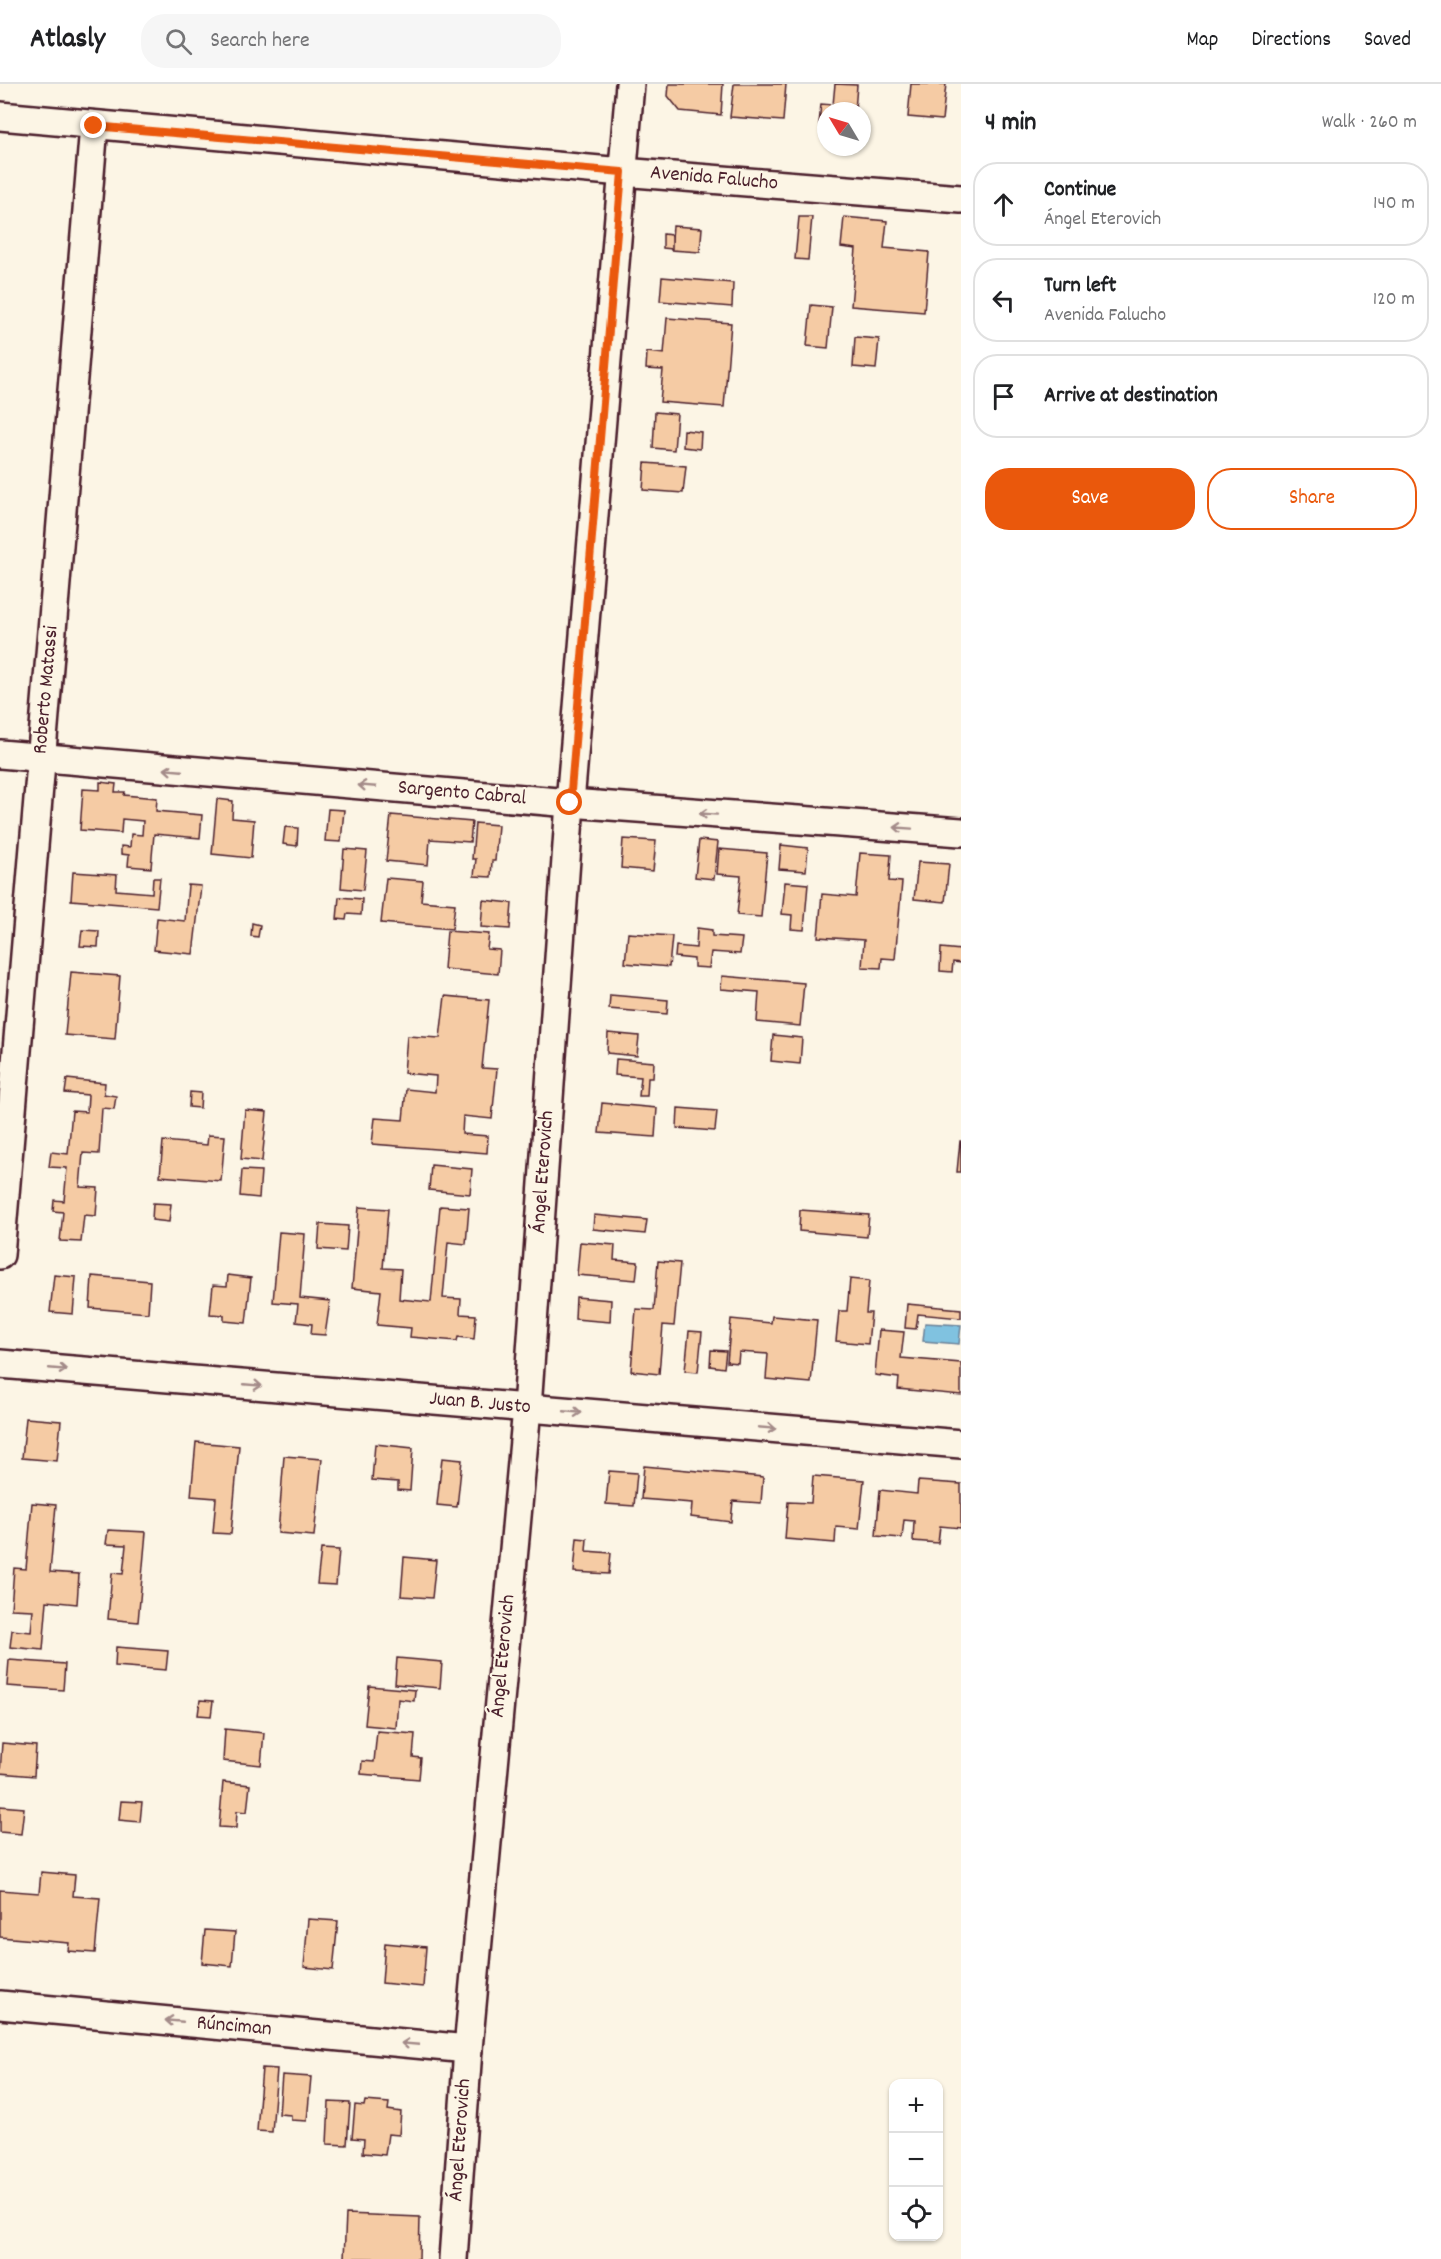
<!DOCTYPE html>
<html lang="en">
<head>
<meta charset="utf-8">
<style>
  :root { --surface:#fff; --page:#f6f6f6; --text:#202124; --muted:#757577; --line:#e0e0e0; --accent:#ea580c }
  body { margin:0; font-family:Dekko,sans-serif; background:var(--page); color:var(--text) }
  .controls { position:absolute; right:18px; bottom:18px; display:grid; overflow:hidden; border-radius:12px; box-shadow:0 2px 4px #0004 }
  .controls button { width:54px; height:54px; display:grid; place-items:center; padding:0; border:0; border-bottom:2px solid var(--line); background:var(--surface); color:var(--text); font:30px sans-serif }
  .compass { position:absolute; left:817px; top:18px; width:54px; height:54px; border-radius:50%; background:var(--surface); box-shadow:0 2px 4px #0004; rotate:308deg }
  .stop { position:absolute; width:18px; height:18px; margin:-14px; border:4px solid #ea580c; border-radius:50%; background:#fff }
  .stop.end { background:#ea580c; border-color:#fff; box-shadow:0 2px 6px #0008 }
  .list { margin:0; padding:0; list-style:none }
  h2 { display:flex; justify-content:space-between; align-items:center; height:78px; margin:0; padding:0 24px; font-size:26px }
  h2 small { font-size:20px; font-weight:400; color:var(--muted) }
  .list li { display:grid; grid-template-columns:39px 1fr auto; gap:18px; align-items:center; box-sizing:border-box; height:84px; margin:0 12px 12px; padding:0 12px; border:2px solid var(--line); border-radius:24px }
  .list b { display:block; font-size:22px; white-space:nowrap }
  .list p { margin:0; font-size:20px; white-space:nowrap; color:var(--muted) }
  .list em { font-size:20px; font-style:normal; color:var(--muted) }
  .actions { display:flex; gap:12px; padding:18px 24px }
  .actions a { flex:1; padding:14px 0; border:2px solid var(--accent); border-radius:24px; text-align:center; font-size:21px; color:var(--accent) }
  .actions .main { background:var(--accent); color:#fff }
  .icon { flex:none; width:33px; height:33px; fill:none; stroke:currentColor; stroke-width:2; stroke-linecap:round; stroke-linejoin:round }
  .map { position:relative; flex:none; width:961px; height:2175px; overflow:hidden }
  header { display:flex; align-items:center; gap:36px; box-sizing:border-box; height:84px; padding:0 30px; background:var(--surface); border-bottom:2px solid var(--line) }
  header strong { font-size:28px }
  nav { display:flex; gap:33px; margin-inline-start:auto; font-size:21px }
  .search { width:420px; height:54px; background:var(--page); display:flex; align-items:center; gap:15px; box-sizing:border-box; padding:0 21px; border-radius:24px; color:var(--muted); font-size:22px }
  main { display:flex }
  aside { flex:1; background:var(--surface) }
  .map>svg:first-child { display:block }
</style>
</head>
<body>
<header>
<strong>Atlasly</strong>
<div class="search"><svg class="icon" aria-label="search" viewBox="0 0 24 24"><circle cx="10" cy="10" r="6"/><path d="M15 15l6 6"/></svg>Search here</div>
<nav><a>Map</a><a>Directions</a><a>Saved</a></nav>
</header>
<main>
<div class="map">
<svg width="961" height="2175" viewBox="0 0 961 2175">
  <rect width="100%" height="100%" fill="#fcf5e5"/>
  <filter id="ink" filterUnits="userSpaceOnUse"><feTurbulence type="fractalNoise" baseFrequency=".0167" numOctaves="2"/><feDisplacementMap in="SourceGraphic" scale="12" xChannelSelector="R" yChannelSelector="G"/><feConvolveMatrix kernelMatrix="1 2 1 2 8 2 1 2 1" color-interpolation-filters="sRGB"/></filter>
  <g filter="url(#ink)">
    <!-- water -->
    <polygon fill="#80c2e0" stroke="#6a8198" stroke-width="1.5" points="925,1239 961,1241 959,1260 923,1257"/>
    <!-- building -->
    <g fill="#f5cba4" stroke="#4a1f2b" stroke-width="1.5">
      <polygon points="669,0 723,0 721,31 680,27 668,12"/>
      <polygon points="734,0 786,0 783,37 730,33"/>
      <polygon points="835,0 857,1 855,27 826,27 826,41 819,40 821,20 833,21"/>
      <polygon points="911,0 946,0 942,36 908,33"/>
      <polygon points="799,133 812,133 808,176 795,175"/>
      <polygon points="844,133 887,137 884,164 929,168 924,228 851,222 856,165 841,163"/>
      <polygon points="673,142 702,144 700,168 671,166"/>
      <polygon points="663,150 672,151 672,165 663,164"/>
      <polygon points="662,193 733,199 732,223 660,217"/>
      <polygon points="811,221 832,223 828,264 807,262"/>
      <polygon points="667,234 731,239 724,323 660,318 663,286 646,285 647,268 664,270"/>
      <polygon points="855,253 879,255 876,285 853,283"/>
      <polygon points="655,328 677,330 674,366 653,364"/>
      <polygon points="684,346 701,348 700,365 683,363"/>
      <polygon points="645,379 686,382 683,409 643,406"/>
      <polygon points="100,698 116,700 115,708 125,708 124,711 157,714 156,727 202,731 200,754 154,750 151,784 128,782 129,771 121,770 121,762 130,763 131,750 142,751 143,737 122,735 121,749 80,746 83,705 100,706"/>
      <polygon points="217,715 233,717 232,734 254,736 251,774 212,770"/>
      <polygon points="328,725 344,726 341,758 325,757"/>
      <polygon points="391,731 472,738 470,758 430,755 428,781 386,777"/>
      <polygon points="475,739 498,741 495,777 492,777 491,793 474,792 476,775 472,775"/>
      <polygon points="285,743 298,744 297,762 283,760"/>
      <polygon points="623,755 656,757 653,787 621,784"/>
      <polygon points="699,756 718,758 714,795 695,793"/>
      <polygon points="781,761 808,764 806,787 779,785"/>
      <polygon points="344,765 367,767 363,806 341,804"/>
      <polygon points="719,765 767,769 761,833 737,831 741,792 717,790"/>
      <polygon points="860,769 891,771 889,797 902,798 895,875 882,874 881,884 862,883 864,856 818,853 822,810 856,813"/>
      <polygon points="918,778 949,780 945,818 914,815"/>
      <polygon points="73,788 117,791 116,806 152,809 153,794 160,794 157,823 71,816"/>
      <polygon points="386,794 423,797 421,817 455,820 452,845 381,839"/>
      <polygon points="785,798 808,800 804,846 791,845 792,831 782,830"/>
      <polygon points="188,801 201,802 193,870 154,866 157,834 185,837"/>
      <polygon points="339,813 362,815 361,831 347,830 346,836 337,835"/>
      <polygon points="483,816 512,819 510,845 481,843"/>
      <polygon points="252,839 260,841 258,853 251,852"/>
      <polygon points="697,844 712,846 712,852 742,854 740,870 711,868 709,884 694,883 694,875 675,873 676,862 696,864"/>
      <polygon points="82,846 99,847 98,863 80,862"/>
      <polygon points="447,847 489,850 487,865 500,866 498,890 444,885"/>
      <polygon points="628,849 672,852 669,883 625,879"/>
      <polygon points="941,864 961,866 961,879 953,878 952,888 940,887"/>
      <polygon points="71,888 120,892 115,955 65,951"/>
      <polygon points="722,892 804,899 800,942 757,938 759,908 721,905"/>
      <polygon points="610,911 668,916 667,930 609,925"/>
      <polygon points="445,912 489,916 482,984 497,985 492,1035 463,1032 462,1050 488,1052 487,1069 372,1060 375,1034 403,1036 406,1005 435,1008 436,992 404,989 407,952 440,954"/>
      <polygon points="608,949 639,952 637,972 607,969"/>
      <polygon points="773,951 802,954 800,980 771,977"/>
      <polygon points="616,975 654,978 653,994 648,994 647,1012 639,1012 641,993 615,991"/>
      <polygon points="67,995 105,999 104,1010 116,1012 114,1025 102,1024 99,1070 83,1069 80,1103 98,1104 96,1132 84,1131 81,1158 60,1157 63,1128 53,1127 54,1116 64,1117 67,1084 49,1083 51,1068 68,1070 72,1027 87,1028 88,1011 65,1009"/>
      <polygon points="190,1008 201,1009 200,1024 189,1023"/>
      <polygon points="602,1019 657,1024 655,1053 599,1049"/>
      <polygon points="678,1024 717,1027 715,1047 677,1044"/>
      <polygon points="245,1026 267,1028 262,1077 241,1075"/>
      <polygon points="208,1051 225,1052 221,1097 160,1092 163,1057 207,1061"/>
      <polygon points="960,1057 961,1057 961,1088 957,1088"/>
      <polygon points="431,1081 472,1085 470,1110 429,1106"/>
      <polygon points="242,1086 261,1087 259,1114 240,1112"/>
      <polygon points="153,1119 171,1120 169,1138 152,1136"/>
      <polygon points="440,1122 469,1124 466,1160 448,1158 443,1214 461,1215 460,1230 476,1231 474,1255 458,1253 457,1257 410,1253 411,1244 377,1241 381,1207 352,1204 359,1123 388,1125 383,1184 401,1185 399,1215 431,1218"/>
      <polygon points="800,1126 869,1131 867,1153 799,1147"/>
      <polygon points="594,1131 647,1136 645,1150 593,1145"/>
      <polygon points="320,1140 348,1142 346,1167 318,1165"/>
      <polygon points="279,1148 305,1150 300,1214 330,1217 325,1251 311,1250 312,1240 296,1238 298,1220 273,1218"/>
      <polygon points="580,1158 615,1161 614,1176 638,1178 636,1196 577,1191"/>
      <polygon points="658,1177 680,1179 674,1242 663,1241 659,1290 631,1287 636,1225 654,1226"/>
      <polygon points="54,1191 76,1193 73,1230 50,1228"/>
      <polygon points="228,1191 251,1194 246,1239 224,1237 224,1231 210,1230 213,1201 227,1202"/>
      <polygon points="92,1192 150,1197 148,1229 90,1224"/>
      <polygon points="850,1195 869,1197 866,1229 871,1229 868,1260 836,1257 839,1227 847,1227"/>
      <polygon points="576,1213 611,1216 610,1238 575,1235"/>
      <polygon points="907,1220 961,1225 961,1234 918,1230 916,1245 905,1244"/>
      <polygon points="772,1232 817,1236 811,1299 766,1295 768,1270 739,1268 738,1279 727,1278 731,1235 771,1239"/>
      <polygon points="879,1246 904,1248 901,1274 961,1279 961,1311 898,1305 899,1294 875,1291"/>
      <polygon points="689,1247 702,1248 698,1288 685,1287"/>
      <polygon points="711,1266 726,1267 724,1284 710,1282"/>
      <polygon points="26,1334 61,1337 57,1377 22,1374"/>
      <polygon points="196,1358 239,1362 231,1450 213,1449 216,1414 191,1412"/>
      <polygon points="375,1360 413,1364 410,1407 398,1406 398,1398 372,1396"/>
      <polygon points="284,1372 322,1375 314,1452 278,1449"/>
      <polygon points="442,1374 462,1376 457,1423 437,1421"/>
      <polygon points="644,1382 763,1393 761,1419 733,1417 731,1438 691,1433 692,1419 641,1415"/>
      <polygon points="609,1387 637,1389 634,1422 606,1420"/>
      <polygon points="813,1392 864,1396 859,1445 836,1443 835,1459 785,1455 788,1418 811,1419"/>
      <polygon points="918,1397 961,1400 961,1444 940,1442 938,1459 913,1457 914,1437 904,1436 902,1454 876,1452 880,1406 917,1410"/>
      <polygon points="32,1419 56,1421 50,1488 79,1490 77,1520 47,1517 43,1566 10,1563 12,1546 31,1548 33,1526 11,1525 14,1484 26,1485"/>
      <polygon points="108,1446 146,1448 138,1538 108,1535 112,1489 123,1490 126,1461 106,1460"/>
      <polygon points="577,1454 587,1455 586,1467 611,1469 609,1490 574,1488"/>
      <polygon points="321,1465 339,1466 336,1501 317,1500"/>
      <polygon points="404,1473 436,1476 432,1514 401,1512"/>
      <polygon points="116,1563 168,1567 166,1586 115,1582"/>
      <polygon points="397,1574 442,1578 440,1604 395,1600"/>
      <polygon points="9,1576 65,1580 63,1606 7,1602"/>
      <polygon points="369,1602 415,1606 414,1617 398,1615 396,1644 365,1641"/>
      <polygon points="200,1616 213,1617 211,1632 198,1631"/>
      <polygon points="225,1645 264,1649 261,1681 223,1677"/>
      <polygon points="377,1647 415,1650 413,1673 421,1674 419,1695 361,1690 362,1677 374,1678"/>
      <polygon points="2,1659 36,1662 34,1692 0,1689"/>
      <polygon points="223,1698 250,1701 247,1728 237,1727 236,1744 219,1743"/>
      <polygon points="121,1717 142,1718 140,1738 119,1736"/>
      <polygon points="0,1722 24,1724 21,1750 0,1748"/>
      <polygon points="41,1788 75,1791 73,1812 100,1814 95,1869 68,1867 69,1859 0,1853 0,1806 39,1809"/>
      <polygon points="308,1835 338,1837 333,1886 304,1883"/>
      <polygon points="205,1846 235,1848 232,1882 202,1879"/>
      <polygon points="385,1859 426,1863 423,1903 382,1899"/>
      <polygon points="262,1984 277,1985 272,2048 257,2047"/>
      <polygon points="282,1991 311,1993 307,2037 291,2036 291,2031 279,2030"/>
      <polygon points="365,2017 389,2019 388,2026 401,2028 399,2051 388,2050 385,2071 363,2069 364,2055 352,2054 355,2021 364,2022"/>
      <polygon points="329,2018 350,2019 347,2061 327,2060"/>
      <polygon points="346,2130 420,2133 419,2175 344,2174"/>
    </g>
    <g fill="none" stroke-linecap="round" stroke-linejoin="round">
      <defs>
        <g id="street">
          <polyline points="0,32 622,88 961,115"/>
          <polyline points="0,670 570,719 961,748"/>
          <polyline points="0,1171 94,42"/>
          <polyline points="0,1280 961,1360"/>
          <polyline points="0,1921 468,1965"/>
          <polyline points="453,2175 468,1965 527,1324 570,719 630,0"/>
        </g>
      </defs>
      <!-- street casing -->
      <use href="#street" stroke="#4a1f2b" stroke-width="32"/>
      <!-- street -->
      <use href="#street" stroke="#fcf5e5" stroke-width="27"/>
    </g>
    <!-- one-way arrows -->
    <defs><path id="oneway-shaft" d="M-6 0H5M1.5-3L5.5 0L1.5 3" fill="none" stroke-width="1.6" stroke-linecap="round" stroke-linejoin="round" transform="scale(1.5)"/></defs>
    <g stroke="#a38a88">
      <use href="#oneway-shaft" transform="translate(173 686) rotate(-175)"/>
      <use href="#oneway-shaft" transform="translate(367 702) rotate(-175)"/>
      <use href="#oneway-shaft" transform="translate(708 730) rotate(-176)"/>
      <use href="#oneway-shaft" transform="translate(903 744) rotate(-176)"/>
      <use href="#oneway-shaft" transform="translate(58 1285) rotate(5)"/>
      <use href="#oneway-shaft" transform="translate(253 1301) rotate(5)"/>
      <use href="#oneway-shaft" transform="translate(573 1328) rotate(5)"/>
      <use href="#oneway-shaft" transform="translate(767 1344) rotate(5)"/>
      <use href="#oneway-shaft" transform="translate(174 1937) rotate(-175)"/>
      <use href="#oneway-shaft" transform="translate(410 1960) rotate(-175)"/>
    </g>
  </g>
  <g fill="none" stroke-linecap="round" stroke-linejoin="round" filter="url(#ink)">
    <!-- route -->
    <polyline stroke="#ea580c" stroke-width="8" points="94,42 622,88 570,719"/>
  </g>
  <g text-anchor="middle" dominant-baseline="central" stroke-width="4.5" stroke-linejoin="round" paint-order="stroke">
    <!-- street labels -->
    <g font-size="21" fill="#4a1f2b" stroke="#fcf5e5">
      <text transform="translate(714 95) rotate(5)">Avenida Falucho</text>
      <text transform="translate(47 606) rotate(-85)">Roberto Matassi</text>
      <text transform="translate(462 710) rotate(5)">Sargento Cabral</text>
      <text transform="translate(544 1088) rotate(-86)">Ángel Eterovich</text>
      <text transform="translate(480 1320) rotate(5)">Juan B. Justo</text>
      <text transform="translate(504 1572) rotate(-85)">Ángel Eterovich</text>
      <text transform="translate(234 1943) rotate(5)">Rúnciman</text>
      <text transform="translate(461 2056) rotate(-86)">Ángel Eterovich</text>
    </g>
  </g>
</svg>
<div class="controls">
<button>+</button>
<button>−</button>
<button><svg class="icon" aria-label="locate" viewBox="0 0 24 24"><circle cx="12" cy="12" r="6"/><path d="M12 2v4M12 18v4M2 12h4M18 12h4"/></svg></button>
</div>
<svg class="compass" viewBox="-18 -18 36 36"><path d="M0-13l5 13h-10z" fill="#e53935"/><path d="M0 13l5-13h-10z" fill="#757577"/></svg>
<div class="stop" style="left:570px;top:719px"></div>
<div class="stop end" style="left:94px;top:42px"></div>
</div>
<aside>
<h2>4 min<small>Walk · 260 m</small></h2>
<ul class="list">
<li><svg class="icon" aria-label="ahead" viewBox="0 0 24 24"><path d="M12 20V5M6 11l6-6 6 6"/></svg><div><b>Continue</b><p>Ángel Eterovich</p></div><em>140 m</em></li>
<li><svg class="icon" aria-label="left" viewBox="0 0 24 24"><path d="M17 20v-9H6M10 6l-5 5 5 5"/></svg><div><b>Turn left</b><p>Avenida Falucho</p></div><em>120 m</em></li>
<li><svg class="icon" aria-label="arrive" viewBox="0 0 24 24"><path d="M6 21V4h12l-3 4 3 4H6"/></svg><div><b>Arrive at destination</b></div></li>
</ul>
<div class="actions"><a class="main">Save</a><a>Share</a></div>
</aside>
</main>
</body>
</html>
